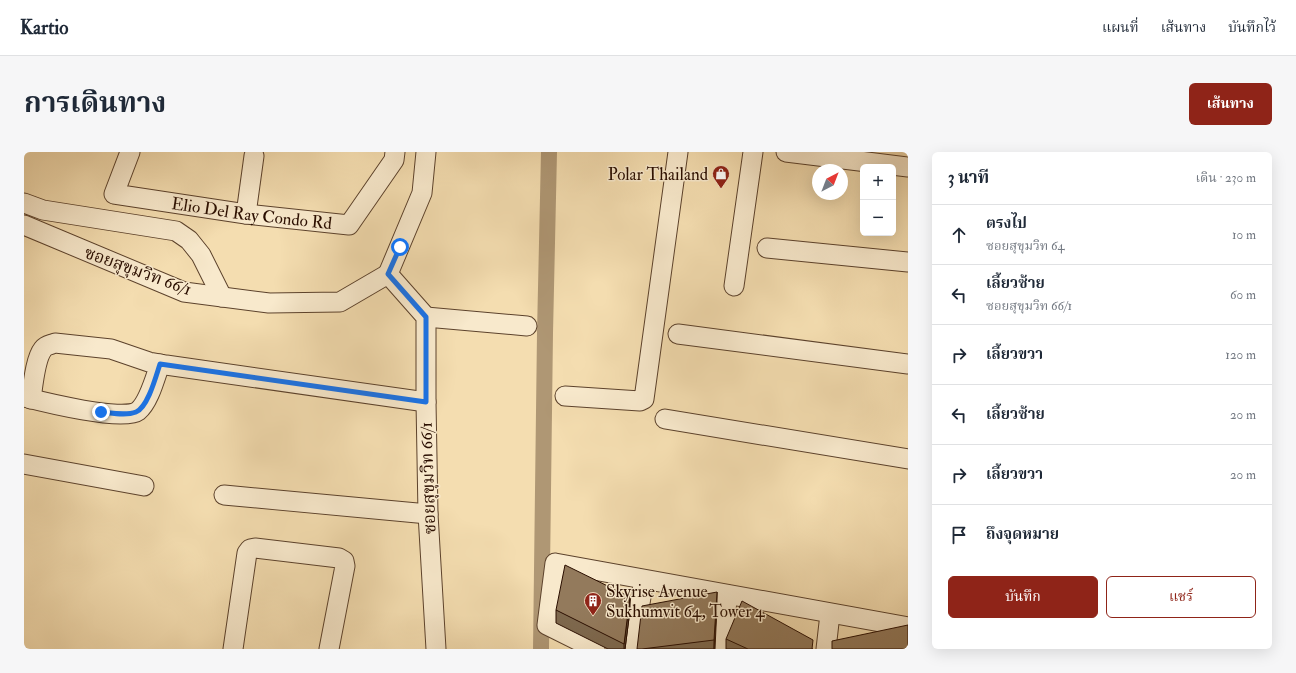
<!DOCTYPE html>
<html lang="th">
<head>
<meta charset="utf-8">
<style>
  :root { --surface:#fff; --page:#f6f6f7; --text:#1f2937; --muted:#747a83; --line:#e0e1e3; --accent:#8f2418 }
  body { margin:0; font-family:"IM FELL Double Pica","Noto Serif Thai",serif; background:var(--page); color:var(--text) }
  .controls { position:absolute; right:12px; top:12px; display:grid; overflow:hidden; border-radius:6px; box-shadow:0 4px 16px #0002 }
  .controls button { width:36px; height:36px; display:grid; place-items:center; padding:0; border:0; border-bottom:1px solid var(--line); background:var(--surface); color:var(--text); font:20px sans-serif }
  .compass { position:absolute; left:788px; top:12px; width:36px; height:36px; border-radius:50%; background:var(--surface); box-shadow:0 4px 16px #0002; rotate:42deg }
  .stop { position:absolute; width:12px; height:12px; margin:-9px; border:3px solid #1a73e8; border-radius:50%; background:#fff }
  .stop.end { background:#1a73e8; border-color:#fff; box-shadow:0 1px 4px #0008 }
  .list { margin:0; padding:0; list-style:none }
  h2 { display:flex; justify-content:space-between; align-items:center; height:52px; margin:0; padding:0 16px; font-size:17px }
  h2 small { font-size:13px; font-weight:400; color:var(--muted) }
  .list li { display:grid; grid-template-columns:26px 1fr auto; gap:12px; align-items:center; box-sizing:border-box; height:60px; padding:0 16px; border-top:1px solid var(--line) }
  .list b { display:block; font-size:15px; white-space:nowrap }
  .list p { margin:0; font-size:13px; white-space:nowrap; color:var(--muted) }
  .list em { font-size:13px; font-style:normal; color:var(--muted) }
  .actions { display:flex; gap:8px; padding:12px 16px }
  .actions a { flex:1; padding:9px 0; border:1px solid var(--accent); border-radius:6px; text-align:center; font-size:14px; color:var(--accent) }
  .actions .main { background:var(--accent); color:#fff }
  .icon { flex:none; width:22px; height:22px; fill:none; stroke:currentColor; stroke-width:2; stroke-linecap:round; stroke-linejoin:round }
  .map { position:relative; flex:none; width:884px; height:497px; overflow:hidden; border-radius:6px }
  header { display:flex; align-items:center; gap:24px; box-sizing:border-box; height:56px; padding:0 20px; background:var(--surface); border-bottom:1px solid var(--line) }
  header strong { font-size:19px }
  nav { display:flex; gap:22px; margin-inline-start:auto; font-size:14px }
  .intro { display:flex; align-items:center; justify-content:space-between; box-sizing:border-box; height:96px; padding:0 24px }
  h1 { margin:0; font-size:28px }
  .button { padding:10px 18px; border-radius:6px; background:var(--accent); color:#fff; font-size:14px; font-weight:700 }
  main { display:flex; gap:24px; padding:0 24px }
  aside { flex:1; background:var(--surface); border-radius:6px; box-shadow:0 4px 16px #0002 }
  .map>svg:first-child { display:block }
</style>
</head>
<body>
<header>
<strong>Kartio</strong>
<nav><a>แผนที่</a><a>เส้นทาง</a><a>บันทึกไว้</a></nav>
</header>
<div class="intro"><h1>การเดินทาง</h1><a class="button">เส้นทาง</a></div>
<main>
<div class="map">
<svg width="884" height="497" viewBox="0 0 884 497">
  <rect width="100%" height="100%" fill="#f4ddb0"/>
  <filter id="stains"><feTurbulence type="fractalNoise" baseFrequency=".005" numOctaves="4"/><feColorMatrix values="0 0 0 0 .2 0 0 0 0 .09 0 0 0 0 .02 0 0 0 .5 -.17"/></filter>
  <radialGradient id="worn" r=".72"><stop offset=".6" stop-color="#630" stop-opacity="0"/><stop offset="1" stop-color="#630" stop-opacity=".3"/></radialGradient>
  <g fill="none" stroke-linecap="round" stroke-linejoin="round">
    <!-- canal -->
    <polyline stroke="#af9774" stroke-width="16" points="517,497 521,181 525,0"/>
    <defs>
      <g id="minor">
        <path id="s1" d="M106,0L90,42L222,62L325,73L370,8L371,0"/>
        <polyline points="762,0 884,15"/>
        <polyline points="0,51 19,58 152,79 165,88 177,103 198,145"/>
        <polyline points="222,62 230,4"/>
        <polyline points="0,73 160,140 245,151 316,150 364,122"/>
        <polyline points="743,96 884,110"/>
        <polyline points="364,122 402,165 402,250 404,362 412,497"/>
        <polyline points="364,122 398,41 402,0"/>
        <polyline points="710,134 729,0"/>
        <polyline points="402,165 503,174"/>
        <polyline points="654,182 884,212"/>
        <polyline points="541,244 616,249 620,247 654,0"/>
        <path d="M0,245C19,250 100,270 114,259C125,250 131,226 136,212"/>
        <path d="M7,247C9,234 11,207 19,197C22,193 26,193 31,191L87,197L125,210L142,213L402,250"/>
        <polyline points="641,267 884,307"/>
        <polyline points="0,312 120,334"/>
        <polyline points="200,343 404,362"/>
        <polyline points="209,497 223,401 226,397 231,396 315,406 320,409 321,414 305,497"/>
        <polyline points="571,497 523,473 531,411 884,475"/>
        <polyline points="608,497 620,428"/>
        <polyline points="696,497 704,443"/>
        <polyline points="802,497 806,462"/>
      </g>
    </defs>
    <!-- minor casing -->
    <use href="#minor" stroke="#5c422c" stroke-width="21"/>
    <!-- minor -->
    <use href="#minor" stroke="#f8e9cc" stroke-width="19"/>
  </g>
  <!-- wall -->
  <g fill="#7e694f" stroke="#2a0e00">
    <polygon points="693,453 691,497 613,497"/>
    <polygon points="532,458 606,458 601,497 584,497 532,471"/>
    <polygon points="702,487 789,497 702,497"/>
  </g>
  <!-- shaded-wall -->
  <g fill="#675540" stroke="#2a0e00">
    <polygon points="693,440 693,453 690,497 690,488"/>
    <polygon points="606,445 606,458 601,497 600,497 600,492"/>
  </g>
  <!-- building -->
  <g fill="#937a5c" stroke="#2a0e00">
    <polygon points="541,413 606,445 600,492 532,458"/>
    <polygon points="693,440 690,488 618,497 613,497 618,454"/>
    <polygon points="718,449 789,488 788,497 724,497 702,487"/>
    <polygon points="884,473 884,497 808,497 808,489"/>
  </g>
  <g fill="none" stroke-linecap="round" stroke-linejoin="round">
    <!-- route -->
    <path stroke="#1a73e8" stroke-width="5" d="M77,260C88,261 102,264 112,260C124,255 132,224 136,212L402,250V165L364,122L376,95"/>
  </g>
  <!-- icons -->
  <defs>
    <symbol id="shop-pin" viewBox="-11 -11 22 30"><path d="M0 17L-7.5 6A9.5 9.5 0 1 1 7.5 6Z" fill="#8f2418" stroke="#f8e9cc"/><path d="M-5-2.5h2.3a2.7 3.5 0 0 1 5.4 0H5L5.5 6h-11ZM-1.5-2.5h3a1.5 2.3 0 0 0-3 0Z" fill="#fff"/></symbol>
    <symbol id="building-pin" viewBox="-11 -11 22 30"><path d="M0 17L-7.5 6A9.5 9.5 0 1 1 7.5 6Z" fill="#8f2418" stroke="#f8e9cc"/><path d="M-4-6H4V6H1V3H-1V6H-4ZM-2.5-4.3h1.7v1.8h-1.7ZM.8-4.3h1.7v1.8H.8ZM-2.5-1h1.7V.8h-1.7ZM.8-1h1.7V.8H.8Z" fill="#fff"/></symbol>
  </defs>
  <g fill-rule="evenodd">
    <use href="#shop-pin" x="687" y="12" width="20" height="27"/>
    <use href="#building-pin" x="559" y="439" width="20" height="27"/>
  </g>
  <g text-anchor="middle" dominant-baseline="central" stroke-width="3" stroke-linejoin="round" paint-order="stroke">
    <!-- poi labels -->
    <g font-size="17" fill="#2a0e00" stroke="#f8e9cc" text-anchor="end">
      <text x="684" y="22">Polar Thailand</text>
      <text x="582" y="439" text-anchor="start">Skyrise Avenue<tspan x="582" dy="20">Sukhumvit 64, Tower 4</tspan></text>
    </g>
    <!-- street labels -->
    <g font-size="17" fill="#2a0e00" stroke="#f8e9cc">
      <text stroke="none"><textPath href="#s1" startOffset="184">Elio Del Ray Condo Rd</textPath></text>
      <text transform="translate(114 119) rotate(20)">ซอยสุขุมวิท 66/1</text>
      <text transform="translate(404 326) rotate(-92)">ซอยสุขุมวิท 66/1</text>
    </g>
  </g>
  <rect width="100%" height="100%" filter="url(#stains)"/>
  <rect width="100%" height="100%" fill="url(#worn)"/>
</svg>
<div class="controls">
<button>+</button>
<button>−</button>
</div>
<svg class="compass" viewBox="-18 -18 36 36"><path d="M0-13l5 13h-10z" fill="#e53935"/><path d="M0 13l5-13h-10z" fill="#747a83"/></svg>
<div class="stop" style="left:376px;top:95px"></div>
<div class="stop end" style="left:77px;top:260px"></div>
</div>
<aside>
<h2>3 นาที<small>เดิน · 230 m</small></h2>
<ul class="list">
<li><svg class="icon" aria-label="ahead" viewBox="0 0 24 24"><path d="M12 20V5M6 11l6-6 6 6"/></svg><div><b>ตรงไป</b><p>ซอยสุขุมวิท 64</p></div><em>10 m</em></li>
<li><svg class="icon" aria-label="left" viewBox="0 0 24 24"><path d="M17 20v-9H6M10 6l-5 5 5 5"/></svg><div><b>เลี้ยวซ้าย</b><p>ซอยสุขุมวิท 66/1</p></div><em>60 m</em></li>
<li><svg class="icon" aria-label="right" viewBox="0 0 24 24"><path d="M7 20v-9h11M14 6l5 5-5 5"/></svg><div><b>เลี้ยวขวา</b></div><em>120 m</em></li>
<li><svg class="icon" aria-label="left" viewBox="0 0 24 24"><path d="M17 20v-9H6M10 6l-5 5 5 5"/></svg><div><b>เลี้ยวซ้าย</b></div><em>20 m</em></li>
<li><svg class="icon" aria-label="right" viewBox="0 0 24 24"><path d="M7 20v-9h11M14 6l5 5-5 5"/></svg><div><b>เลี้ยวขวา</b></div><em>20 m</em></li>
<li><svg class="icon" aria-label="arrive" viewBox="0 0 24 24"><path d="M6 21V4h12l-3 4 3 4H6"/></svg><div><b>ถึงจุดหมาย</b></div></li>
</ul>
<div class="actions"><a class="main">บันทึก</a><a>แชร์</a></div>
</aside>
</main>
</body>
</html>
